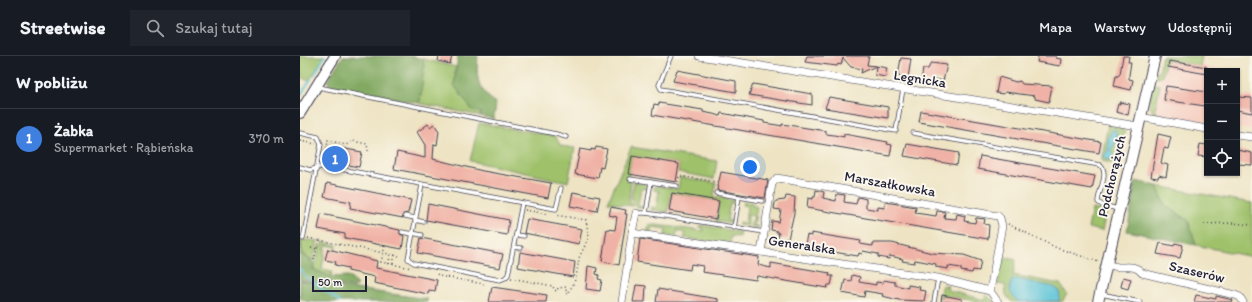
<!DOCTYPE html>
<html lang="pl">
<head>
<meta charset="utf-8">
<style>
  :root { --surface:#171b24; --page:#20242c; --text:#f1f3f6; --muted:#9ea1a6; --line:#363941; --accent:#b45309 }
  body { margin:0; font-family:Itim,sans-serif; background:var(--page); color:var(--text) }
  .controls { position:absolute; right:12px; top:12px; display:grid; overflow:hidden; border-radius:0px; box-shadow:0 1px 3px #0004 }
  .controls button { width:36px; height:36px; display:grid; place-items:center; padding:0; border:0; border-bottom:1px solid var(--line); background:var(--surface); color:var(--text); font:20px sans-serif }
  .scale { position:absolute; left:12px; bottom:10px; width:55px; box-sizing:border-box; padding-left:4px; border:2px solid #22223b; border-top:0; font-size:11px; line-height:14px; white-space:nowrap; color:#22223b; -webkit-text-stroke:3px #fbf7ec; paint-order:stroke }
  .you { position:absolute; left:450px; top:111px; width:14px; height:14px; margin:-10px; border:3px solid #fff; border-radius:50%; background:#1a73e8; box-shadow:0 0 0 6px #1a73e833 }
  .badge { display:grid; place-items:center; width:26px; height:26px; border-radius:50%; background:var(--accent); color:#fff; font-size:13px; font-weight:700 }
  .pin { position:absolute; translate:-50% -50%; border:2px solid #fff; box-shadow:0 1px 4px #0006 }
  .list { margin:0; padding:0; list-style:none }
  h2 { display:flex; justify-content:space-between; align-items:center; height:52px; margin:0; padding:0 16px; font-size:17px }
  h2 small { font-size:13px; font-weight:400; color:var(--muted) }
  .list li { display:grid; grid-template-columns:26px 1fr auto; gap:12px; align-items:center; box-sizing:border-box; height:60px; padding:0 16px; border-top:1px solid var(--line) }
  .list b { display:block; font-size:15px; white-space:nowrap }
  .list p { margin:0; font-size:13px; white-space:nowrap; color:var(--muted) }
  .list em { font-size:13px; font-style:normal; color:var(--muted) }
  .icon { flex:none; width:22px; height:22px; fill:none; stroke:currentColor; stroke-width:2; stroke-linecap:round; stroke-linejoin:round }
  .map { position:relative; flex:none; width:952px; height:246px; overflow:hidden }
  header { display:flex; align-items:center; gap:24px; box-sizing:border-box; height:56px; padding:0 20px; background:var(--surface); border-bottom:1px solid var(--line) }
  header strong { font-size:19px }
  nav { display:flex; gap:22px; margin-inline-start:auto; font-size:14px }
  .search { width:280px; height:36px; background:var(--page); display:flex; align-items:center; gap:10px; box-sizing:border-box; padding:0 14px; border-radius:0px; color:var(--muted); font-size:15px }
  main { display:flex }
  aside { flex:1; background:var(--surface) }
  .map>svg:first-child { display:block }
</style>
</head>
<body>
<header>
<strong>Streetwise</strong>
<div class="search"><svg class="icon" aria-label="search" viewBox="0 0 24 24"><circle cx="10" cy="10" r="6"/><path d="M15 15l6 6"/></svg>Szukaj tutaj</div>
<nav><a>Mapa</a><a>Warstwy</a><a>Udostępnij</a></nav>
</header>
<main>
<aside>
<h2>W pobliżu<small></small></h2>
<ul class="list">
<li><span class="badge" style="background:#3f7fe0">1</span><div><b>Żabka</b><p>Supermarket · Rąbieńska</p></div><em>370 m</em></li>
</ul>
</aside>
<div class="map">
<svg width="952" height="246" viewBox="0 0 952 246">
  <rect width="100%" height="100%" fill="#fbf7ec"/>
  <filter id="ink" filterUnits="userSpaceOnUse"><feTurbulence type="fractalNoise" baseFrequency=".025" numOctaves="2"/><feDisplacementMap in="SourceGraphic" scale="8" xChannelSelector="R" yChannelSelector="G"/><feConvolveMatrix kernelMatrix="1 2 1 2 8 2 1 2 1" color-interpolation-filters="sRGB"/></filter>
  <filter id="wash" filterUnits="userSpaceOnUse"><feTurbulence type="fractalNoise" baseFrequency=".012" numOctaves="4" result="noise"/><feDisplacementMap in="SourceGraphic" scale="16" xChannelSelector="R" yChannelSelector="G"/><feGaussianBlur stdDeviation="0.9" result="paint"/><feColorMatrix in="noise" values="0 0 0 0 0 0 0 0 0 0 0 0 0 0 0 0 0 1.4 0 .05"/><feComposite in="paint" operator="in"/></filter>
  <g filter="url(#wash)">
    <rect width="100%" height="100%" fill="#eee4c4"/>
    <!-- built -->
    <g fill="#f6d2c5">
      <polygon points="865,4 916,13 916,15 907,15 907,67 858,58 855,54"/>
      <polygon points="943,39 952,41 952,74 937,72"/>
    </g>
    <!-- green -->
    <g fill="#9fc16a" stroke="#607252">
      <polygon points="0,0 25,0 9,25 0,21"/>
      <polygon points="862,0 902,0 900,10 866,4 862,21 856,22 856,16 859,16"/>
      <polygon points="123,3 156,11 154,18 181,57 180,60 118,47 120,45 124,11"/>
      <polygon points="853,28 860,29 855,54 858,58 853,57 849,47"/>
      <polygon points="179,67 255,80 261,90 275,92 268,126 170,105"/>
      <polygon points="808,69 821,71 825,77 818,108 801,105"/>
      <polygon points="331,91 417,105 414,123 378,116 379,108 332,101 328,125 331,126 329,142 333,150 308,146"/>
      <polygon points="380,121 416,127 414,140 435,145 436,148 430,147 427,164 433,165 432,168 416,165 419,145 372,137 368,156 351,154 351,151 356,152 359,135 354,134 354,131 358,130 378,133"/>
      <polygon points="334,126 345,128 347,130 347,133 341,132 338,149 343,150 343,152 336,151 331,141"/>
      <polygon points="857,130 952,147 952,201 896,189 888,164 865,149"/>
      <polygon points="444,146 452,147 452,149 457,151 454,169 459,171 450,171 454,160 448,159 448,170 439,169 439,166 445,167 447,150 442,149"/>
      <polygon points="792,153 806,156 802,175 788,172"/>
      <polygon points="349,168 403,175 403,172 399,171 400,169 440,176 439,181 431,180 429,189 384,182 385,177 377,175 376,181 365,179 366,173 352,171 350,177 347,176"/>
      <polygon points="7,184 18,185 13,205 3,199 1,185"/>
      <polygon points="22,186 37,189 36,194 35,191 26,189 22,213 32,215 31,221 13,213 16,203 17,203 19,190 21,191"/>
      <polygon points="702,201 716,204 713,219 760,228 767,238 762,246 712,246 706,239 705,229 698,228"/>
      <polygon points="644,229 648,230 647,234 684,244 686,239 695,246 682,246 642,239 640,243 641,231"/>
    </g>
    <!-- forest -->
    <g fill="#7fa75e" stroke="#50644c">
      <polygon points="43,0 111,0 123,3 124,11 120,45 117,47 30,30 27,25"/>
      <path d="M158,0H178C176,22 177,33 196,47L194,63L180,60L181,57L172,54L154,29Z"/>
      <polygon points="836,125 857,130 865,149 888,164 896,189 827,175"/>
      <polygon points="0,184 3,199 14,207 13,213 31,221 49,220 57,229 54,231 0,224"/>
      <polygon points="0,225 127,243 127,246 8,246 0,242"/>
    </g>
    <!-- water -->
    <g fill="#5bc3d7" stroke="#3e7289">
      <polygon points="815,73 818,83 811,94 814,101 810,104 804,102 803,99 808,95 808,82 812,74"/>
      <path d="M717,223L754,231L760,235L759,245L718,246C711,237 707,236 712,224Z"/>
    </g>
    <g fill="none" stroke-linecap="round" stroke-linejoin="round">
      <!-- stream -->
      <g stroke="#5bc3d7" stroke-width="2">
        <polyline points="14,19 25,0"/>
        <polyline points="0,40 11,23"/>
        <polyline points="0,213 4,219 40,246"/>
      </g>
    </g>
    <g id="blocks">
      <!-- building -->
      <g fill="#f0b2a6">
        <polygon points="139,0 152,0 150,8 138,5"/>
        <polygon points="507,0 569,0 567,9 576,10 561,17 562,13 551,11 543,2 541,9 538,8 537,10 505,6"/>
        <polygon points="738,0 756,0 756,2 761,3 760,10 737,6"/>
        <polygon points="823,0 829,0 828,6 831,6 829,19 829,23 833,24 831,34 814,30 816,20 818,20 820,18"/>
        <polygon points="601,2 611,3 608,22 598,20"/>
        <polygon points="869,5 907,11 907,18 868,11"/>
        <polygon points="631,7 647,9 643,25 634,23 634,26 621,25 623,13 628,13"/>
        <polygon points="576,10 587,12 585,21 575,19"/>
        <polygon points="377,14 436,25 436,36 373,25"/>
        <polygon points="699,21 716,26 720,25 722,28 752,30 749,46 735,43 735,40 705,36 704,38 696,37"/>
        <polygon points="453,28 512,38 512,49 449,39"/>
        <polygon points="866,30 907,36 905,50 864,44"/>
        <polygon points="529,41 588,51 588,62 525,52"/>
        <polygon points="937,41 952,42 952,57 937,54"/>
        <polygon points="820,46 830,48 828,59 816,56 818,48 820,48"/>
        <polygon points="359,47 403,54 403,56 413,58 420,60 421,57 464,65 464,67 477,69 482,70 482,68 526,75 526,78 534,79 544,81 544,78 588,86 587,88 592,89 590,100 352,59 354,48 359,49"/>
        <polygon points="621,55 801,86 799,97 619,66"/>
        <polygon points="128,68 130,71 134,68 139,75 137,89 134,88 133,103 183,115 251,127 248,142 94,113 97,96 125,102 125,89 117,76"/>
        <polygon points="858,78 871,81 868,93 864,92 861,107 868,109 866,121 859,119 858,122 851,121"/>
        <polygon points="607,88 659,97 657,109 604,100"/>
        <polygon points="900,88 907,89 907,101 898,100"/>
        <polygon points="35,91 62,96 59,111 32,106"/>
        <polygon points="296,91 307,93 303,112 300,111 298,122 275,118 280,93 291,95 291,93 295,94"/>
        <polygon points="937,94 952,97 952,109 937,108"/>
        <polygon points="332,100 379,108 376,126 329,118"/>
        <polygon points="680,100 795,120 792,133 678,113"/>
        <polygon points="421,116 468,124 465,142 417,134"/>
        <polygon points="27,127 111,144 108,157 103,158 103,162 50,152 51,146 24,141"/>
        <polygon points="516,134 524,136 523,142 536,145 537,138 545,139 544,146 556,148 558,141 566,143 566,152 578,154 578,151 584,152 585,146 616,151 615,157 636,160 637,155 645,156 644,162 656,163 657,158 665,160 664,165 675,167 676,162 685,163 684,168 689,169 688,183 507,152 508,142 513,143 513,141 515,141"/>
        <polygon points="273,136 300,141 297,155 270,150"/>
        <polygon points="372,137 419,145 416,163 369,155"/>
        <polygon points="486,140 495,141 494,157 488,183 478,182 479,177 477,177 477,175 471,174 472,165 479,166 481,154 474,153 475,147 476,145 485,144"/>
        <polygon points="128,148 209,164 207,179 126,164"/>
        <polygon points="311,151 326,154 325,158 327,158 319,209 302,205 307,173 315,174 317,161 309,159"/>
        <polygon points="21,158 100,174 100,178 104,180 102,193 45,182 45,178 18,173"/>
        <polygon points="227,163 282,173 279,188 224,177"/>
        <polygon points="511,177 561,185 560,188 573,190 573,187 592,187 632,197 664,199 681,205 679,215 673,214 672,217 661,215 661,212 648,210 648,213 636,211 636,208 621,205 615,204 614,207 602,205 603,203 590,200 589,203 584,202 578,201 578,198 563,195 562,198 559,197 558,200 509,192 509,189 505,188 507,179 511,180"/>
        <polygon points="121,182 203,198 200,212 118,197"/>
        <polygon points="340,183 459,201 458,209 471,212 471,207 530,217 529,220 533,220 531,229 528,229 527,232 457,220 456,224 402,216 403,210 391,208 390,214 337,206"/>
        <polygon points="860,187 874,190 875,187 883,189 880,202 857,198"/>
        <polygon points="28,193 77,205 76,212 137,224 135,235 129,234 128,238 74,227 75,221 48,215 48,212 35,209 36,206 25,204"/>
        <polygon points="220,196 275,206 273,221 218,211"/>
        <polygon points="288,210 297,212 296,218 299,219 298,223 302,224 300,235 286,233"/>
        <polygon points="552,219 560,221 559,226 576,229 576,226 583,227 583,224 595,226 595,229 608,232 608,229 620,231 619,234 626,235 624,245 599,244 582,240 583,238 565,235 564,241 542,237 545,224 551,225"/>
        <polygon points="823,221 831,223 828,233 821,231"/>
        <polygon points="336,229 346,230 345,246 333,246"/>
        <polygon points="192,231 247,239 246,246 189,246"/>
        <polygon points="358,233 418,243 418,246 356,246"/>
        <polygon points="642,239 662,243 662,246 641,246"/>
        <polygon points="896,239 916,243 916,240 933,244 932,246 894,246"/>
      </g>
    </g>
  </g>
  <g filter="url(#ink)">
    <use href="#blocks" fill-opacity="0" stroke="#413f50" stroke-width="1"/>
    <g fill="none" stroke-linecap="round" stroke-linejoin="round">
      <defs>
        <g id="lane">
          <polyline points="371,0 359,29 361,33 596,75 603,33"/>
          <polyline points="18,31 256,78 266,81"/>
          <polyline points="0,77 18,81 21,88 3,183"/>
          <path d="M613,77L800,109C810,117 798,135 798,146L802,149L818,153"/>
          <polyline points="0,111 10,114 24,110 256,153 261,132"/>
          <polyline points="330,123 377,130"/>
          <polyline points="122,129 108,203 114,207 200,224 205,222 208,219 222,147"/>
          <polyline points="416,137 462,145"/>
          <polyline points="336,157 346,157 464,176"/>
          <polyline points="346,157 351,126"/>
          <polyline points="105,160 115,162"/>
          <polyline points="115,164 124,166"/>
          <polyline points="434,172 439,141"/>
          <polyline points="102,176 112,178"/>
          <polyline points="112,177 122,179"/>
          <polyline points="216,179 224,180"/>
          <polyline points="214,191 221,192"/>
          <polyline points="801,238 840,246"/>
          <polyline points="634,246 638,222"/>
        </g>
        <g id="street">
          <polyline points="399,0 838,70"/>
          <polyline points="840,61 907,73"/>
          <polyline points="937,79 952,81"/>
          <polyline points="332,177 336,157"/>
          <polyline points="461,196 472,128 477,122 698,160 700,162 702,170 690,235"/>
          <path d="M806,208C810,209 816,211 820,211C828,211 836,209 842,217L935,239L940,241L943,246"/>
          <polyline points="322,246 332,177 638,222 690,235 698,246"/>
        </g>
        <g id="secondary">
          <polyline points="0,57 35,0"/>
          <polyline points="798,246 855,0"/>
        </g>
      </defs>
      <!-- lane casing -->
      <use href="#lane" stroke="#413f50" stroke-width="5"/>
      <!-- street casing -->
      <use href="#street" stroke="#413f50" stroke-width="8"/>
      <!-- secondary casing -->
      <use href="#secondary" stroke="#413f50" stroke-width="12"/>
      <!-- path -->
      <g stroke="#413f50" stroke-width="1.5" stroke-dasharray="1 3" stroke-linecap="butt">
        <polyline points="0,85 16,88"/>
        <polyline points="27,103 30,104 32,92 27,91"/>
        <polyline points="26,104 25,103 28,84 46,89 53,85 67,88 68,95"/>
        <polyline points="378,126 379,120 417,126 417,132"/>
        <polyline points="225,154 247,158"/>
        <polyline points="708,168 757,192 799,206"/>
        <polyline points="904,168 933,167 952,169"/>
        <polyline points="8,182 99,200"/>
        <polyline points="85,190 81,206 112,212"/>
        <polyline points="11,192 17,193"/>
        <polyline points="14,204 19,184"/>
        <polyline points="89,208 90,198"/>
        <polyline points="93,208 95,199"/>
        <polyline points="137,218 139,220 184,228"/>
        <polyline points="211,222 253,230 254,234 257,235 258,232 266,231 266,237 268,238 276,222 279,202 289,181 286,164 255,159"/>
      </g>
      <!-- lane -->
      <use href="#lane" stroke="#fff" stroke-width="3.5"/>
      <!-- street -->
      <use href="#street" stroke="#fff" stroke-width="7"/>
      <!-- secondary -->
      <use href="#secondary" stroke="#fff" stroke-width="10"/>
    </g>
  </g>
  <g text-anchor="middle" dominant-baseline="central" stroke-width="4" stroke-linejoin="round" paint-order="stroke">
    <!-- street labels -->
    <g font-size="14" fill="#22223b" stroke="#fbf7ec">
      <text transform="translate(620 23) rotate(9)">Legnicka</text>
      <text transform="translate(812 120) rotate(-77)">Podchorążych</text>
      <text transform="translate(590 128) rotate(10)">Marszałkowska</text>
      <text transform="translate(502 189) rotate(8)">Generalska</text>
      <text transform="translate(897 216) rotate(13)">Szaserów</text>
    </g>
  </g>
</svg>
<div class="controls">
<button>+</button>
<button>−</button>
<button><svg class="icon" aria-label="locate" viewBox="0 0 24 24"><circle cx="12" cy="12" r="6"/><path d="M12 2v4M12 18v4M2 12h4M18 12h4"/></svg></button>
</div>
<div class="scale">50 m</div>
<div class="you"></div>
<div class="pin badge" style="left:35px;top:103px;background:#3f7fe0">1</div>
</div>
</main>
</body>
</html>
